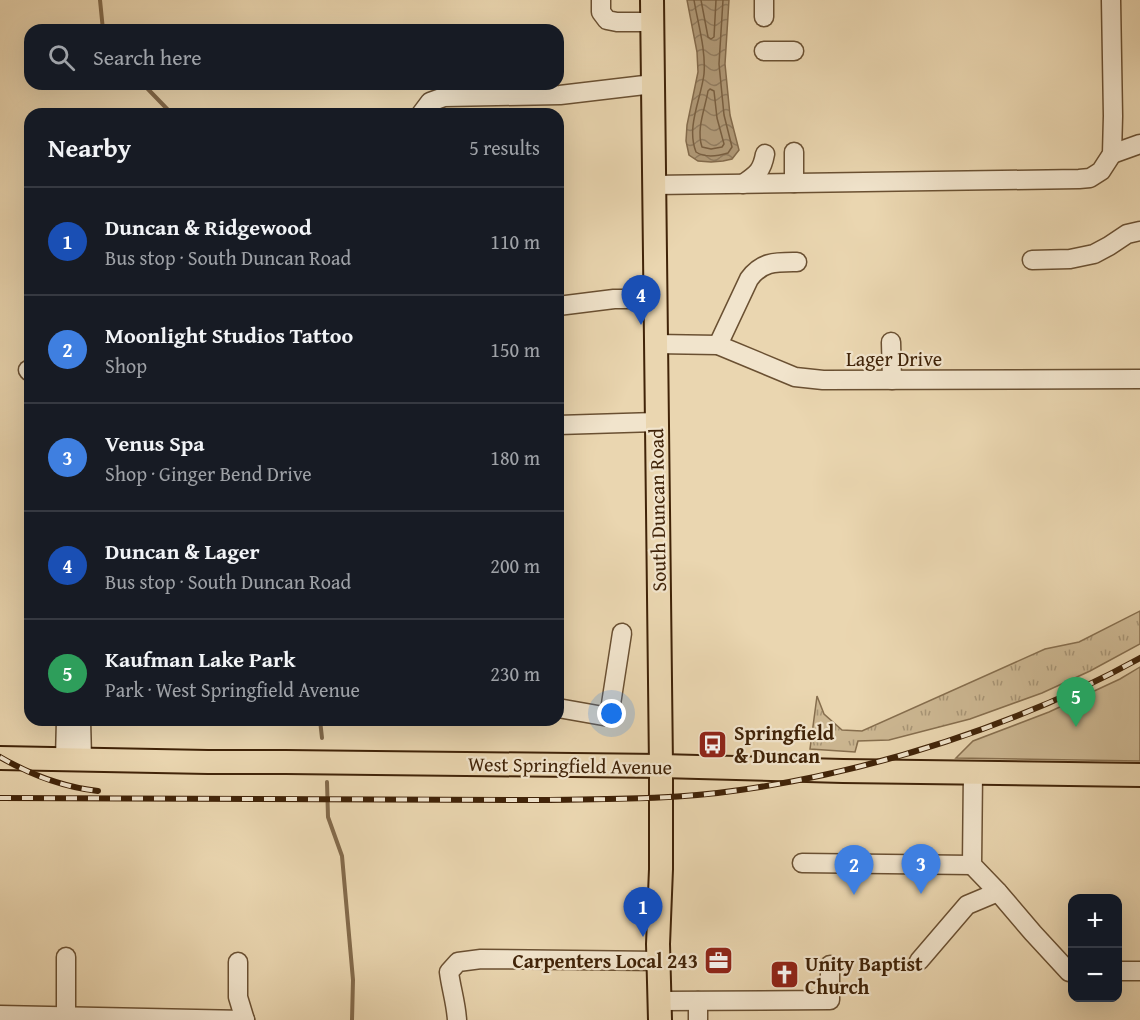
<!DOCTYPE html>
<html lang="en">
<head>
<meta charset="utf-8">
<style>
  :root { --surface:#171b24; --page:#242831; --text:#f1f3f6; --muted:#9ea1a6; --line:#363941; --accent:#d93025 }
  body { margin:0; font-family:"Gentium Book Plus",serif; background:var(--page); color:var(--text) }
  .controls { position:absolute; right:18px; bottom:18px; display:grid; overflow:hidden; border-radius:12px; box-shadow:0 6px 24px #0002 }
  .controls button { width:54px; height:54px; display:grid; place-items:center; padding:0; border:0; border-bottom:2px solid var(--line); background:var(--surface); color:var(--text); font:30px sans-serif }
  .you { position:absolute; left:612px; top:714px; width:21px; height:21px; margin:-15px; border:4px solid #fff; border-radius:50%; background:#1a73e8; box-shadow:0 0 0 9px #1a73e833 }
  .badge { display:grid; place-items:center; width:39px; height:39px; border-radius:50%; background:var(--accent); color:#fff; font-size:20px; font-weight:700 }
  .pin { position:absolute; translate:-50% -50px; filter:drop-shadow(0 2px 3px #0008) }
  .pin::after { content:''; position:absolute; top:32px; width:21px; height:18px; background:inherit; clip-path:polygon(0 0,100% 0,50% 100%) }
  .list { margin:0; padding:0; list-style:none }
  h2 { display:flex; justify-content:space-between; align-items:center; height:78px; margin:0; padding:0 24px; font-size:26px }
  h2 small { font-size:20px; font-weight:400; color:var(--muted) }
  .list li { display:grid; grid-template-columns:39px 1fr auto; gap:18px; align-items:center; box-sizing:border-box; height:108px; padding:0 24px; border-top:2px solid var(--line) }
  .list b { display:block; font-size:22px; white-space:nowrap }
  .list p { margin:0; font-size:20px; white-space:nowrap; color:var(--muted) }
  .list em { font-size:20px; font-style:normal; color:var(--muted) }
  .icon { flex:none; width:33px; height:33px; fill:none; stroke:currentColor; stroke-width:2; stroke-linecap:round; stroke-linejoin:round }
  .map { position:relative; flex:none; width:1140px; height:1020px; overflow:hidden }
  .search { position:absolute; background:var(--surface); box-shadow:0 6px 24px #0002; left:24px; top:24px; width:540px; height:66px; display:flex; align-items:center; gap:15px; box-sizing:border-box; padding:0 21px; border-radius:18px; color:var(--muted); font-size:22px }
  .panel { position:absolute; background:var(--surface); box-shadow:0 6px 24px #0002; left:24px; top:108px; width:540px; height:618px; border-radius:18px }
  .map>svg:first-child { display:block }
</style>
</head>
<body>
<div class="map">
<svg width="1140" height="1020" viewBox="0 0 1140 1020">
  <defs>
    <pattern id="grass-tufts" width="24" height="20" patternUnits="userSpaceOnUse" patternTransform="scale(1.5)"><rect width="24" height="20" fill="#cdb893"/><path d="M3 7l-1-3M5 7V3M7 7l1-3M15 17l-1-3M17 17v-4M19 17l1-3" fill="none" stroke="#a89576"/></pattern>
    <pattern id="water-waves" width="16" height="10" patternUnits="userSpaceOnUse" patternTransform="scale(1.5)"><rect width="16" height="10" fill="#b09977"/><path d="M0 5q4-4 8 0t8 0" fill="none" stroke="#917c60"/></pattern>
  </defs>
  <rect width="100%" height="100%" fill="#ead6b0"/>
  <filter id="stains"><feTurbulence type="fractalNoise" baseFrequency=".00333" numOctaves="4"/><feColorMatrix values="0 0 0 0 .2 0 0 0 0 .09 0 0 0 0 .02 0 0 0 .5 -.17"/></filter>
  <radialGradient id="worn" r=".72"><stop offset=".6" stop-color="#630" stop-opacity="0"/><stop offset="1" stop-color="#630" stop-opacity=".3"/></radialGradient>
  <!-- grass -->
  <polygon fill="url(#grass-tufts)" stroke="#866e4e" stroke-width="1.5" points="1140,611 1140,644 1090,671 1042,693 970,719 889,740 858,741 855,752 810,749 817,696 824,714 842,730 862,731 1045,649 1079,642"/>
  <!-- green -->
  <polygon fill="#cdb893" stroke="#866e4e" stroke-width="1.5" points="1140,667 1140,761 956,758 973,741 1049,712 1120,679"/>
  <!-- water -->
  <polygon fill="url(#water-waves)" stroke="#836a4b" stroke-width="1.5" points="687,0 729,0 725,64 730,115 739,150 732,159 723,161 711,162 698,161 689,155 686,141 687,125 698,72 697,52"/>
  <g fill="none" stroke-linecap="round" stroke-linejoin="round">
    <!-- shore -->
    <g stroke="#785e40" stroke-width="1.5">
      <path d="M694,0C698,24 706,50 704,74C701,99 686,127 696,152C705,158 718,156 728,153L732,147L724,115L719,64L723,0"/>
      <polyline points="701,0 708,37 711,39 714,37 716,0"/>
      <path d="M710,89L714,91L717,118L724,144L722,147L711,149L702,147C696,129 705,109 708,91Z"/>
    </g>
    <!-- stream -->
    <g stroke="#836a4b" stroke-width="4">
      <polyline points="100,0 103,30"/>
      <polyline points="143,84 172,114"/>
      <polyline points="320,720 322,738"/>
      <polyline points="327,782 328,817 342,856 353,980 352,1020"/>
    </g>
    <defs>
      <g id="minor">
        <polyline points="601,0 601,12 607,20 617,22 652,22"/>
        <polyline points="764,0 764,17"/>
        <polyline points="764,51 794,51"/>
        <polyline points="421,114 430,102 444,97 560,95 653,84"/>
        <polyline points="794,152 794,183"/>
        <polyline points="1112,154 1140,144"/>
        <path d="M743,184C757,174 762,171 765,154"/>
        <polyline points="654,185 1079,179 1090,178 1101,171 1112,154 1113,116 1111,0"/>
        <polyline points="1032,260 1070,259 1094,254 1109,246 1127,234 1140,231"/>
        <polyline points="558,306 614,299 655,299"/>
        <polyline points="891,342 892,380"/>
        <polyline points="656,344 718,345 795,377 823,380 1140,379"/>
        <path d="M718,345L749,279C762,261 776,262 797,262"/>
        <polyline points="28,370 30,372"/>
        <polyline points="558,425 656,422"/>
        <polyline points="558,708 609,717 622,633"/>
        <polyline points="81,720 82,759"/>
        <polyline points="65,759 66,720"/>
        <polyline points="973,772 972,865 998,892 1033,933 1069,972 1072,972"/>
        <polyline points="802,863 972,865"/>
        <polyline points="919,961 967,905 998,892"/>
        <polyline points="238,962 238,997 245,1020"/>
        <polyline points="1118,971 1140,971"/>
        <polyline points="660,1001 830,1000 830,965"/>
        <polyline points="698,1001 698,1020"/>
        <polyline points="0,1015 245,1020"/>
        <polyline points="66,1016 66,957"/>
        <path d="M457,1020C456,1003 451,988 449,972L458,962L481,959L659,961"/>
      </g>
      <g id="major">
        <polyline points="652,0 661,766 661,869 658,944 660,1020"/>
        <polyline points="0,758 208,762 286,762 661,766 843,771 1140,775"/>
      </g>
    </defs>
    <!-- minor casing -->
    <use href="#minor" stroke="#6a5032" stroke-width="21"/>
    <!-- major casing -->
    <use href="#major" stroke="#402308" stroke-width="26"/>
    <!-- minor -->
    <use href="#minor" stroke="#f1e4cc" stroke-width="18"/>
    <!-- major -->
    <use href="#major" stroke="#ead6b0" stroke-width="22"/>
    <defs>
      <g id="rail">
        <path d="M0,757C31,775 63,787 98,791"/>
        <path d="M0,798L536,800C604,799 673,800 740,790C875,771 1021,724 1140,658"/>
      </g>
    </defs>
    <!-- rail casing -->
    <use href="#rail" stroke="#402308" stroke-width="6"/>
    <!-- rail -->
    <use href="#rail" stroke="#f1e4cc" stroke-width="4" stroke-dasharray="11" stroke-linecap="butt"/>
  </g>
  <!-- icons -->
  <defs>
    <symbol id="bus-square" viewBox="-11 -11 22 22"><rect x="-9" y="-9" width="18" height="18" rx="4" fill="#8f2418" stroke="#f1e4cc"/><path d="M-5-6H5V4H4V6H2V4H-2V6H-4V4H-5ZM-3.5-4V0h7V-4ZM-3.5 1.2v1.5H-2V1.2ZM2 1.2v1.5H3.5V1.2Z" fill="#fff"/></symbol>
    <symbol id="office-square" viewBox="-11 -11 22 22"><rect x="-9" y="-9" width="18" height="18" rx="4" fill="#8f2418" stroke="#f1e4cc"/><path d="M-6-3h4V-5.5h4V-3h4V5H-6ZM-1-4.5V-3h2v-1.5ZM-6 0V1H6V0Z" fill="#fff"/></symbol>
    <symbol id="church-square" viewBox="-11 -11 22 22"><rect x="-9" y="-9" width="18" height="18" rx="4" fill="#8f2418" stroke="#f1e4cc"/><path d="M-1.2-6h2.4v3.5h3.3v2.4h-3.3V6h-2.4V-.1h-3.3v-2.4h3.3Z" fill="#fff"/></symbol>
  </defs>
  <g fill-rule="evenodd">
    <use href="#bus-square" x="696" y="728" width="33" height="33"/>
    <use href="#office-square" x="702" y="944" width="33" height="33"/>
    <use href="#church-square" x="768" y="958" width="33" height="33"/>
  </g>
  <g text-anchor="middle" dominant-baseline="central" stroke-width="4.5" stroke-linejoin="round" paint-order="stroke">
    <!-- street labels -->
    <g font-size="20" fill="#402308" stroke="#f1e4cc">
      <text x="894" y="358">Lager Drive</text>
      <text transform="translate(657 510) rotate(-91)">South Duncan Road</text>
      <text transform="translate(570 765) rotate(1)">West Springfield Avenue</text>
    </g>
    <!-- poi labels -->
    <g font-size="20" font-weight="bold" fill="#402308" stroke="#f1e4cc" text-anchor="start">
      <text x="734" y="732">Springfield<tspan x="734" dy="23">&amp; Duncan</tspan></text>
      <text x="698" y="960" text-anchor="end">Carpenters Local 243</text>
      <text x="805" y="963">Unity Baptist<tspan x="805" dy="23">Church</tspan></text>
    </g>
  </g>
  <rect width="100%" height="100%" filter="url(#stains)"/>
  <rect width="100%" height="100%" fill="url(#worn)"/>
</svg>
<div class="controls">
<button>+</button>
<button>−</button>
</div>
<div class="you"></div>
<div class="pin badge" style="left:643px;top:937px;background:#1a4fb4">1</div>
<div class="pin badge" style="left:854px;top:895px;background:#3f7fe0">2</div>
<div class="pin badge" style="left:921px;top:894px;background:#3f7fe0">3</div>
<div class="pin badge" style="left:641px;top:325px;background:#1a4fb4">4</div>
<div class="pin badge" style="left:1076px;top:727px;background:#2e9e5b">5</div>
<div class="search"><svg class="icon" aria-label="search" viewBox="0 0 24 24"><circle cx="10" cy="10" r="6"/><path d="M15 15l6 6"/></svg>Search here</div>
<section class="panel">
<h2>Nearby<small>5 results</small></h2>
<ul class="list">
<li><span class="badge" style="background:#1a4fb4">1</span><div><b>Duncan &amp; Ridgewood</b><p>Bus stop · South Duncan Road</p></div><em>110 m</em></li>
<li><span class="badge" style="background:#3f7fe0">2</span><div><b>Moonlight Studios Tattoo</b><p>Shop</p></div><em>150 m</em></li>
<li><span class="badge" style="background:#3f7fe0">3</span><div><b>Venus Spa</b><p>Shop · Ginger Bend Drive</p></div><em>180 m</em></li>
<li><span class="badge" style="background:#1a4fb4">4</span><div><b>Duncan &amp; Lager</b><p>Bus stop · South Duncan Road</p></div><em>200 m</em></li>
<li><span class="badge" style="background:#2e9e5b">5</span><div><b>Kaufman Lake Park</b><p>Park · West Springfield Avenue</p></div><em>230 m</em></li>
</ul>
</section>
</div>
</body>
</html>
